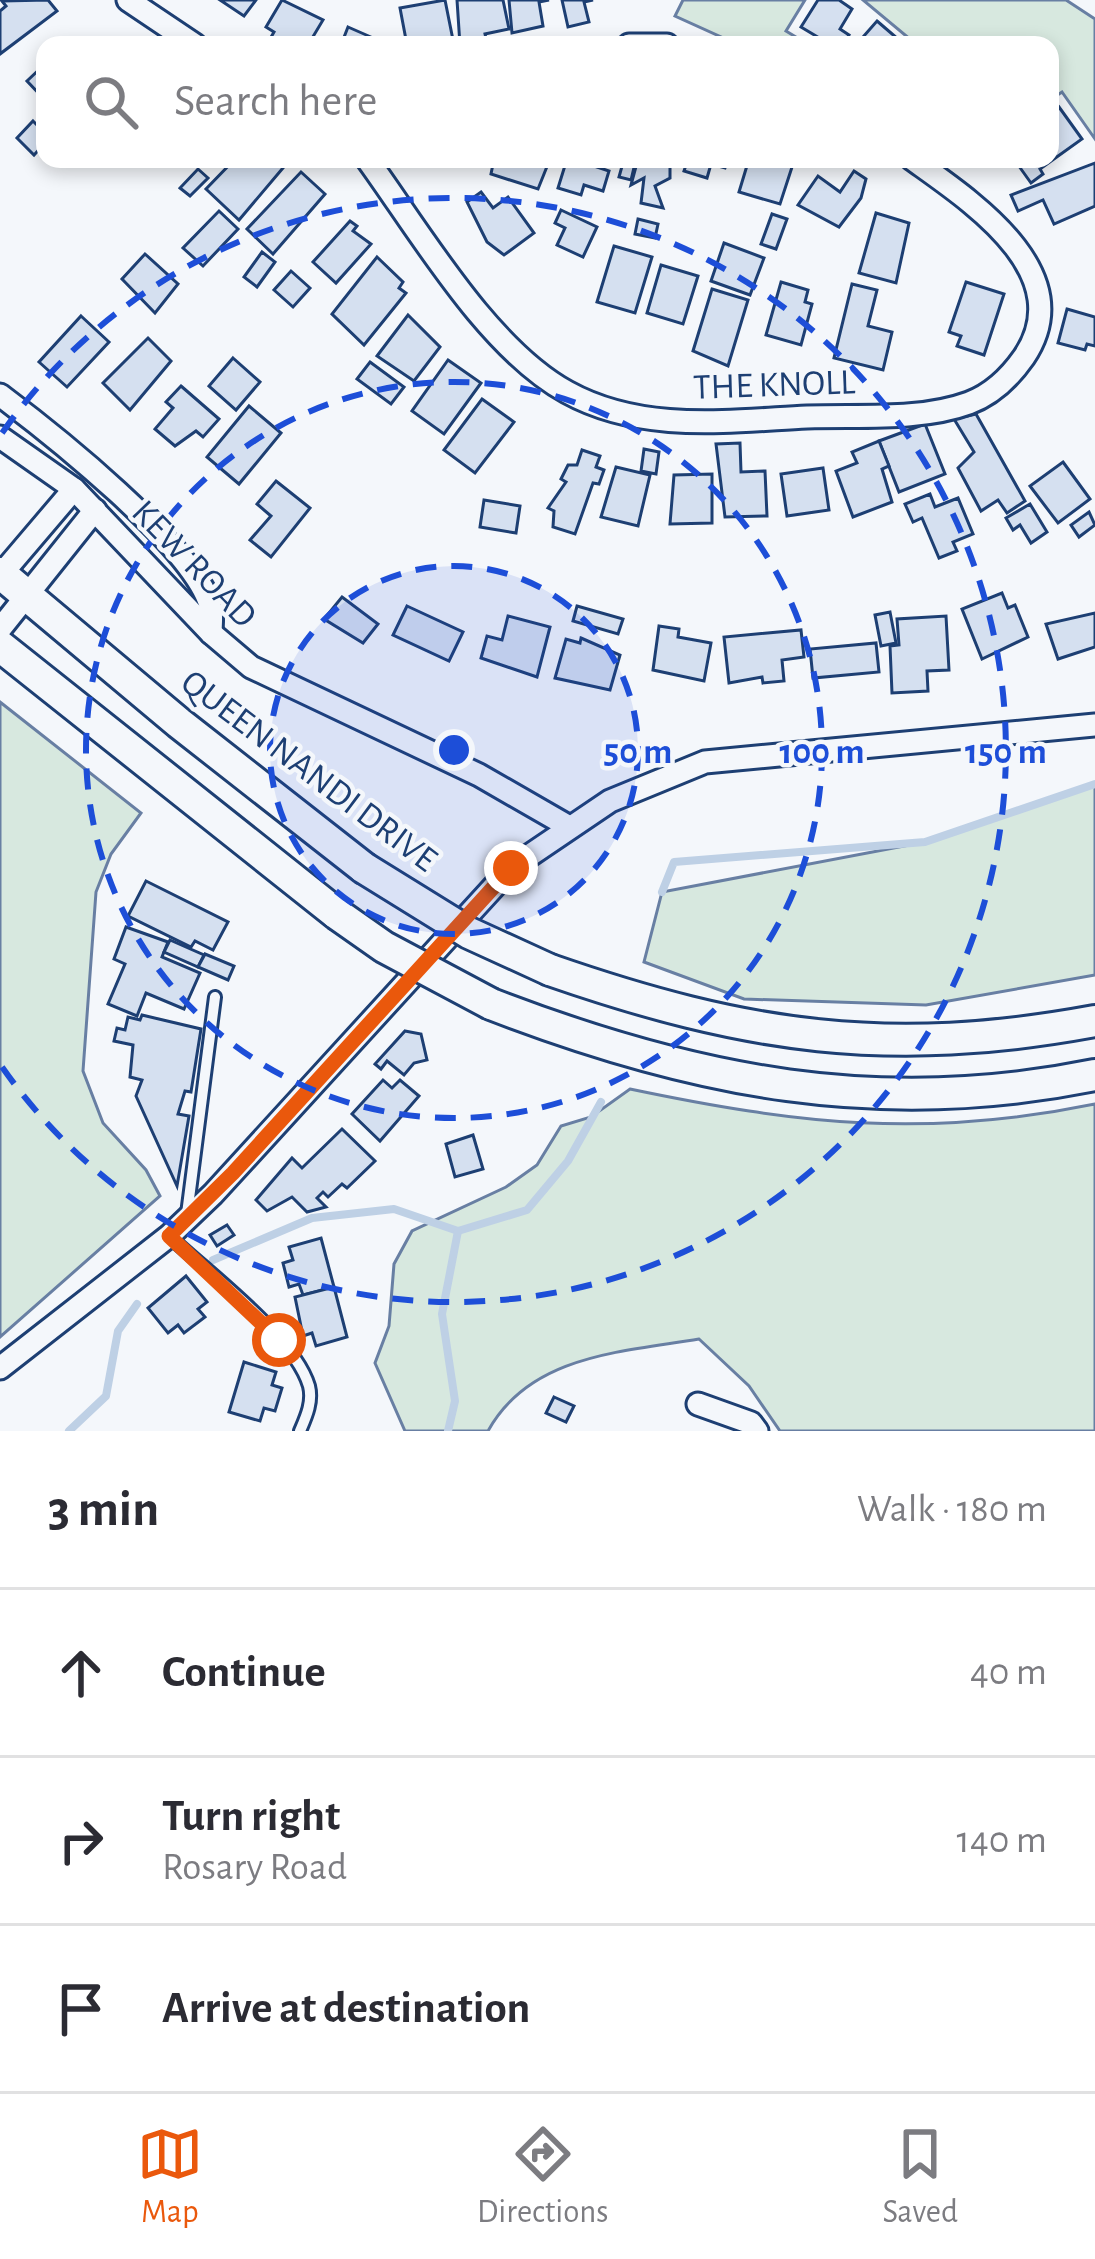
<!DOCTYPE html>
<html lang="en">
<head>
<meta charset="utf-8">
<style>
  :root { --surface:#fff; --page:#f7f7f7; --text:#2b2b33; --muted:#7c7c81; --line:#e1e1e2; --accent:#ea580c }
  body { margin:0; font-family:"Alegreya Sans",sans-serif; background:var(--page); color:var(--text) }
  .stop { position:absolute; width:36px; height:36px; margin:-27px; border:9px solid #ea580c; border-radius:50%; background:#fff }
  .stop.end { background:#ea580c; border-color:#fff; box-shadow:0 3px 12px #0008 }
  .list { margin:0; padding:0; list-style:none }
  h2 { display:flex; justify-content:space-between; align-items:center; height:156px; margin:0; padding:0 48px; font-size:51px }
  h2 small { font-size:39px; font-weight:400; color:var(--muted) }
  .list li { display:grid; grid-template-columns:78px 1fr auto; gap:36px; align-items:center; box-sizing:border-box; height:168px; padding:0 48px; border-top:3px solid var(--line) }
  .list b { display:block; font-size:45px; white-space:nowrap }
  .list p { margin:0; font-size:39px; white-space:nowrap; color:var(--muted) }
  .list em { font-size:39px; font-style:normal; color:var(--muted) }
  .icon { flex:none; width:66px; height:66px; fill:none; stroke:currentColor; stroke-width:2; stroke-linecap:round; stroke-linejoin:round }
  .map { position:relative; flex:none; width:1095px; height:1431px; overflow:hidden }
  .search { position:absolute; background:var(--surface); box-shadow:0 6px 18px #0003; left:36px; right:36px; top:36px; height:132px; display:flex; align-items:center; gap:30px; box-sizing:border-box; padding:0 42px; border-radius:24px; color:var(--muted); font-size:45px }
  .sheet { height:660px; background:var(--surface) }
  nav { display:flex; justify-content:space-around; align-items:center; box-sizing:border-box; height:168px; border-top:3px solid var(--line); background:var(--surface); font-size:33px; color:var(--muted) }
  nav a { display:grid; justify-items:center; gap:6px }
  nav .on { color:var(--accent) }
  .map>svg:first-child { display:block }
</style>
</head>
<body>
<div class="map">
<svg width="1095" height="1431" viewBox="0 0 1095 1431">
  <rect width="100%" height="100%" fill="#f4f7fb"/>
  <!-- green -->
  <g fill="#d7e8df" stroke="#687fa3" stroke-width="3">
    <polygon points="683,0 805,0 786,31 809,45 739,45 675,16"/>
    <polygon points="863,0 1066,0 1095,19 1095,139 1062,92 1050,100 1050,45 917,45"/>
    <polygon points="0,702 141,813 111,854 96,892 83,1071 103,1123 146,1170 160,1196 0,1337"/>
    <polygon points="1095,784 1095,975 926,1005 744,999 644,962 662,892 925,842"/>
    <path d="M630,1089C797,1124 925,1139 1095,1104V1431H780L749,1386L699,1339C621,1352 530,1355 488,1431H405L375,1363L389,1326L394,1264L412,1231L506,1187L537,1165L561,1126L591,1117Z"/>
  </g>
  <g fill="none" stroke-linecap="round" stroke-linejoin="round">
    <!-- stream -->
    <g stroke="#bed0e5" stroke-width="8">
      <polyline points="662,892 674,862 925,842 1095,784"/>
      <polyline points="213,1260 312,1218 394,1209 458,1231 527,1210 568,1161 601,1102"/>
      <polyline points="69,1431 106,1396 118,1331 137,1304"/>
      <polyline points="448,1431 455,1401 442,1314 458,1231"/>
    </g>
  </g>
  <!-- building -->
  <g fill="#d5e0f0" stroke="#1d3f73" stroke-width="3">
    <polygon points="48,0 57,11 0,54 0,11 6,6 2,1"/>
    <polygon points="220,0 256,0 244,16"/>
    <polygon points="282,0 323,20 308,45 281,45 270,39 274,32 266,27"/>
    <polygon points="445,0 454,45 407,45 400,8"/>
    <polygon points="457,0 503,0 509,29 485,34 487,43 460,45"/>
    <polygon points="509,0 549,0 539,2 543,26 512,33"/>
    <polygon points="562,0 593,0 584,2 589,22 568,27"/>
    <polygon points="818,0 839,0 852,9 840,29 849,35 843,45 831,45 801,27"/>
    <polygon points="877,21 905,45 856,45"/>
    <polygon points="348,27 380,41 379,45 341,45"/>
    <polygon points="45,64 45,100 27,81"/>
    <polygon points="1059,107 1082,139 1040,169 1043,174 1031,183 1016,162 1050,159 1050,114"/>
    <polygon points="33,121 45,133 45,143 34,155 17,138"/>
    <polygon points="235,159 288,162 239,220 206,189"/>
    <polygon points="494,159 550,159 538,189 491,174"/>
    <polygon points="567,159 590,159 588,164 609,171 603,191 584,185 581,195 558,188"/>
    <polygon points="624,159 636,159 631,180 619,177"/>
    <polygon points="638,159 670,159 670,178 655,186 663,208 641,203 644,178 631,185"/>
    <polygon points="688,159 728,159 725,168 711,164 707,178 684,171"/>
    <polygon points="749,159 793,164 780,204 739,192"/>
    <polygon points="1095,163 1095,206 1054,224 1043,200 1018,211 1011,195"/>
    <polygon points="198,169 208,178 190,196 180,188"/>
    <polygon points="854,171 866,179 861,198 839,227 798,205 818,176 840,192"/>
    <polygon points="301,172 325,194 273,254 247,229"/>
    <polygon points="481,192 493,208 508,197 534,233 504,255 487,242 467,202"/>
    <polygon points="561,210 597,227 583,257 557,245 565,228 555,223"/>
    <polygon points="219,211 238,229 203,266 183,248"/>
    <polygon points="876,213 909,223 896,283 859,273"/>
    <polygon points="772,214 787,219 776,249 761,244"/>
    <polygon points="638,219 658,224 655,238 635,234"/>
    <polygon points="350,221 357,226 353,231 371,244 336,283 313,262"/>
    <polygon points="724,243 764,258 750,295 711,281"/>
    <polygon points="614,246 652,257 635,313 597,302"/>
    <polygon points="262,252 275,262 257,287 244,277"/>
    <polygon points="145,254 178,284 155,313 122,279"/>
    <polygon points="377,257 403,282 399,288 406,293 364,345 332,314"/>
    <polygon points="661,265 698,276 683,324 647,313"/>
    <polygon points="291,271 310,288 293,307 274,290"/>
    <polygon points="781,282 808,290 805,302 812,304 801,345 766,335"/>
    <polygon points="966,282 1004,294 984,355 957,346 961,336 949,332"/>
    <polygon points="852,284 877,290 868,326 892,332 883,370 834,358"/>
    <polygon points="712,289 748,300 728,366 693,351"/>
    <polygon points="1067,309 1095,317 1095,346 1087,344 1085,350 1058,343"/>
    <polygon points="408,315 440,347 414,381 377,356"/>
    <polygon points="81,316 109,342 67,387 39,362"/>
    <polygon points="148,338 171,361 130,410 103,383"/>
    <polygon points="233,358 260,382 236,410 209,386"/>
    <polygon points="448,360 481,383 444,434 412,411"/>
    <polygon points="370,362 404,387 391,404 357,379"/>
    <polygon points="181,386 219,419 203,437 196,431 175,446 155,429 173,408 166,402"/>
    <polygon points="482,399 514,422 475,473 444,450"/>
    <polygon points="249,406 281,433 239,484 207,457"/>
    <polygon points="976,414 1025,501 1007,513 998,500 981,511 958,468 974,452 954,419"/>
    <polygon points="925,424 945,474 899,492 879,441"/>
    <polygon points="879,441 889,466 882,469 892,502 853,517 836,471 857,463 852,452"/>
    <polygon points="740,443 741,472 765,471 767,516 725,517 716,444"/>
    <polygon points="644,449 659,452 656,474 641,471"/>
    <polygon points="582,450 600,456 596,467 604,470 599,484 593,483 575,534 553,527 554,511 548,508 566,482 561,479 568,465 577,465"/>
    <polygon points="1063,462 1090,499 1058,523 1030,486"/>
    <polygon points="616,467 650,475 638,526 601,517"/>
    <polygon points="823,468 829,510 787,516 781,474"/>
    <polygon points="712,474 712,523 670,524 674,475"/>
    <polygon points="276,481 310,508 271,557 250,540 271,516 257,504"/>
    <polygon points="930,494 935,507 958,498 973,534 953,542 957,551 939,558 922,518 913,522 905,504"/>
    <polygon points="484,500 520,506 516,533 480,527"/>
    <polygon points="1030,504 1047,532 1031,543 1020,525 1013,530 1006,518"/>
    <polygon points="1089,512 1095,525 1079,537 1071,525"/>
    <polygon points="1002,593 1008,608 1015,605 1028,637 982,659 962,609"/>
    <polygon points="342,597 378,624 363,643 324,619"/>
    <polygon points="407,606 463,632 449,661 393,635"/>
    <polygon points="577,606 623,619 618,634 573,621"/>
    <polygon points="890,612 896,643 881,646 875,615"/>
    <polygon points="1095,613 1095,647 1058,659 1046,624"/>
    <polygon points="508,616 550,627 537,677 481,658 487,636 502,640"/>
    <polygon points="946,616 949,670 927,671 928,691 892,693 890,646 899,645 897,619"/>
    <polygon points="659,626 679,629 678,637 711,643 704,681 653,670"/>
    <polygon points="801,630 804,657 782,660 784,681 763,683 762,677 729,683 724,637"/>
    <polygon points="581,638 620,655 610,690 555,678 566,639 580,643"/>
    <polygon points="876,643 879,672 813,678 810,649"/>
    <polygon points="146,881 228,922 213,950 195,941 191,947 128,916"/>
    <polygon points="126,927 168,942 162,957 200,973 184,1009 146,993 137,1016 108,1004 125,964 114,959"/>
    <polygon points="170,940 204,955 198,967 164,952"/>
    <polygon points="205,954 234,966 228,980 198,967"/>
    <polygon points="142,1015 201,1029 191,1092 185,1091 178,1114 189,1116 177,1186 136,1096 142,1080 130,1077 133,1045 114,1041 117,1028 125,1030 128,1017 140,1020"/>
    <polygon points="405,1031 421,1034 427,1060 414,1063 404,1075 387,1061 381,1069 375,1064"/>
    <polygon points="383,1080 392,1088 400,1080 419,1096 380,1141 352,1114"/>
    <polygon points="342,1129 375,1161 347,1188 342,1184 328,1197 323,1192 317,1198 326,1207 307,1212 292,1197 267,1211 256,1200 292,1158 302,1168"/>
    <polygon points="473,1135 483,1169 455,1177 446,1144"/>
    <polygon points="227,1225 234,1235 217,1246 210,1235"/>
    <polygon points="321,1238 334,1287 303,1295 299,1284 289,1287 283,1263 293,1260 289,1247"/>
    <polygon points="186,1276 207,1302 198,1309 205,1317 184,1333 178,1325 168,1333 148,1308"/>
    <polygon points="334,1287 347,1337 316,1346 312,1333 303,1336 295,1297"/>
    <polygon points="244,1362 276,1372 272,1385 282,1388 275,1411 264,1408 260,1421 229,1412"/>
    <polygon points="554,1397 574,1406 566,1422 546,1413"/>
  </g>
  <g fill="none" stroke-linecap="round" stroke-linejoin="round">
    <defs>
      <g id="service">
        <polyline points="187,1214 215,997"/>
        <path d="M169,1236C207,1272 294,1336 309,1386C313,1402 306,1417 300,1431"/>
      </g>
      <g id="minor">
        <polyline points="128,0 195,45"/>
        <polyline points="629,45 667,45"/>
        <path d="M367,159C420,232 487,348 567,392C641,433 727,421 807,417C859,415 920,421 969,403C993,394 1010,377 1024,357C1081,272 969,200 912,159"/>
        <path d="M0,395C52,434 192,545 210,605C213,613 211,625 211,633"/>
        <polyline points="0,437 74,489 211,633 251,667 479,775 566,825"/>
        <polyline points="0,576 74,489"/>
        <polyline points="0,629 95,510"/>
        <polyline points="0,1368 169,1236 213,1194 511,868 610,801 705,762 1095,725"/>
        <polyline points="698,1404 751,1423 757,1431"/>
      </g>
      <g id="secondary">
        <polyline points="0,573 179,723 364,868"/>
        <polyline points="0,646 337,914"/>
        <path d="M550,970C746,1038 889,1059 1095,1021"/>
        <path d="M491,1004C693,1082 880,1119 1095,1075"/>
      </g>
    </defs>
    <!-- service casing -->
    <use href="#service" stroke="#1d3f73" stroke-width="16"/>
    <!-- minor casing -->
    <use href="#minor" stroke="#1d3f73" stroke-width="27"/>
    <!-- secondary casing -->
    <use href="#secondary" stroke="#1d3f73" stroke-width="36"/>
    <!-- service -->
    <use href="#service" stroke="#f4f7fb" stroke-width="10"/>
    <!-- minor -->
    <use href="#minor" stroke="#f4f7fb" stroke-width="21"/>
    <!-- secondary -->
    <use href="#secondary" stroke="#f4f7fb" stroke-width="30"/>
    <defs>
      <g id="secondary-bridge">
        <polyline points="364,868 469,933 550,970"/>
        <polyline points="337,914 384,947 491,1004"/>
      </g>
    </defs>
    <!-- secondary-bridge casing -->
    <use href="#secondary-bridge" stroke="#1d3f73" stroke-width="36" stroke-linecap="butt"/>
    <!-- secondary-bridge -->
    <use href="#secondary-bridge" stroke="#f4f7fb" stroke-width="30"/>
  </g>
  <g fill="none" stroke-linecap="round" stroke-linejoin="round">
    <!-- route -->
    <polyline stroke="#ea580c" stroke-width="15" points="279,1340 169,1236 233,1173 511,868"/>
  </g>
  <!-- distance rings -->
  <circle cx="454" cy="750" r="184" fill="#1d4ed8" fill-opacity=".12"/>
  <g fill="none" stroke="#1d4ed8" stroke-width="6" stroke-dasharray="21 15">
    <circle cx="454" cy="750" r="184"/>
    <circle cx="454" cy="750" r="368"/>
    <path d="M2 433A552 552 0 1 1 2 1067"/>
  </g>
  <g text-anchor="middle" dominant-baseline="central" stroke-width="9" stroke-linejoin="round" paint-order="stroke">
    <!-- street labels -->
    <g font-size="36" fill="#1d3f73" stroke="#f4f7fb">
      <text transform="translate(774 385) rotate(-2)">THE KNOLL</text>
      <text transform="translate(194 564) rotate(46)">KEW ROAD</text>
      <text transform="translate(309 771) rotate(37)">QUEEN NANDI DRIVE</text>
    </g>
  </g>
  <circle cx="454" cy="750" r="18" fill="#1d4ed8" stroke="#f4f7fb" stroke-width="6"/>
  <g font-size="36" text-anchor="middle" font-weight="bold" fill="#1d4ed8" stroke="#f4f7fb" stroke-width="9" stroke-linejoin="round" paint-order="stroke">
    <text x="638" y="763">50 m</text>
    <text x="822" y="763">100 m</text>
    <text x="1006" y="763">150 m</text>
  </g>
</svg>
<div class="stop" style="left:279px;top:1340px"></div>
<div class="stop end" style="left:511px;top:868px"></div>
<div class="search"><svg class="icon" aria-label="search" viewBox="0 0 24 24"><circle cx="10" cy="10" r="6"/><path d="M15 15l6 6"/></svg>Search here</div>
</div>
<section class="sheet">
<h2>3 min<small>Walk · 180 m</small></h2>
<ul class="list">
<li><svg class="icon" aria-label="ahead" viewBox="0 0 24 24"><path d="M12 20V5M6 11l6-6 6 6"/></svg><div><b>Continue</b></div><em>40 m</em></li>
<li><svg class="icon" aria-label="right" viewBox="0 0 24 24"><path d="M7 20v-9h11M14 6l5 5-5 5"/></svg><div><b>Turn right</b><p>Rosary Road</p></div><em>140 m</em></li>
<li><svg class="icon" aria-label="arrive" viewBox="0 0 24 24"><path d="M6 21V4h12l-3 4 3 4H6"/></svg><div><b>Arrive at destination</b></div></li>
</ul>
</section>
<nav>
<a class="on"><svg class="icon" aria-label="map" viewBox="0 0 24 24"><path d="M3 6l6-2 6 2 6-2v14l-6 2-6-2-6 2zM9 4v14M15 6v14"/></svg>Map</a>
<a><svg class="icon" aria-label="directions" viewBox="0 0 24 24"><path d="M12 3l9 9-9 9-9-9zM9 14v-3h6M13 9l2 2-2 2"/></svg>Directions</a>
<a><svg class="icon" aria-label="saved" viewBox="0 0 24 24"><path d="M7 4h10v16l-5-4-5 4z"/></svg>Saved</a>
</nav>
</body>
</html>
